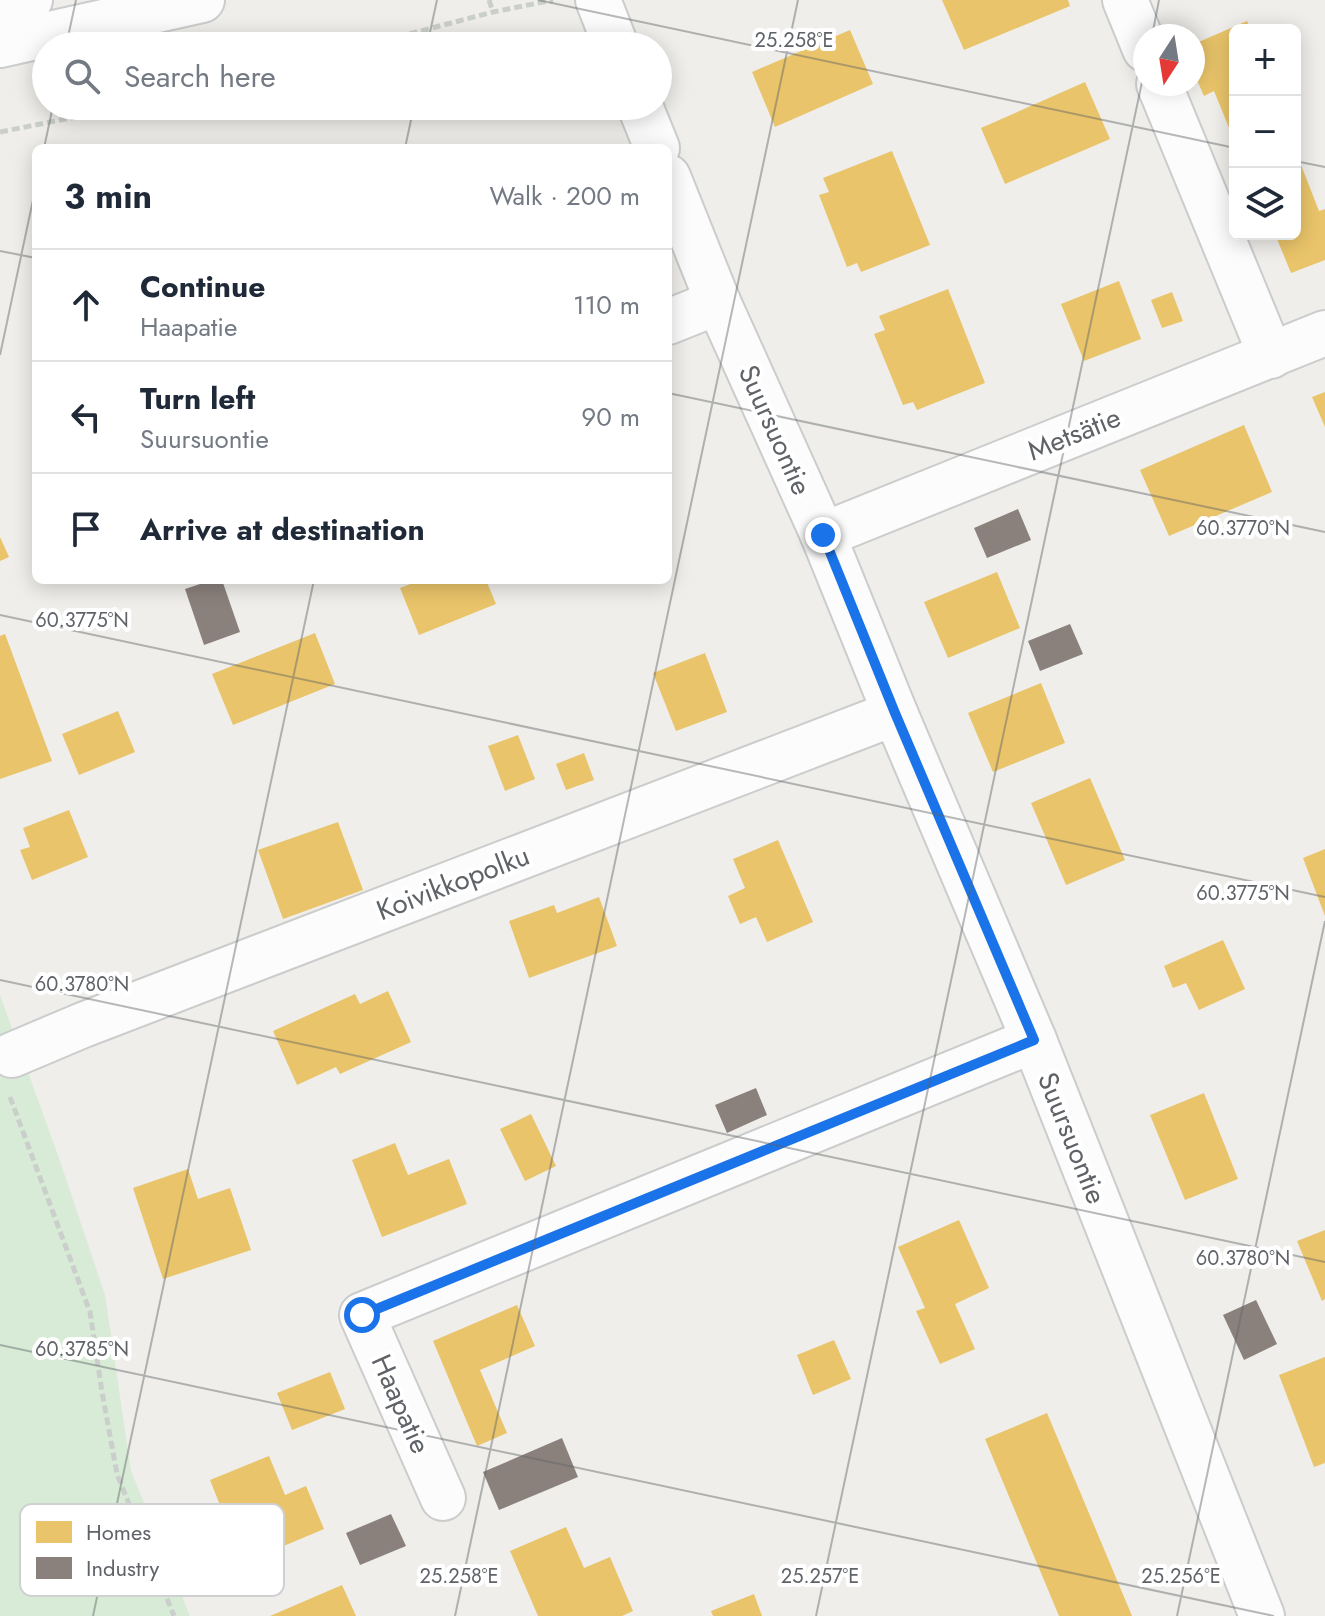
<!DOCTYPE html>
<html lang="en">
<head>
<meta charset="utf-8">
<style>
  :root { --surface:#fff; --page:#f6f6f7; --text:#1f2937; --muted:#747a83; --line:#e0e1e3 }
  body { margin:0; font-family:Jost,sans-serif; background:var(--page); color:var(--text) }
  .controls { position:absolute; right:24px; top:24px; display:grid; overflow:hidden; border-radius:12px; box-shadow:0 4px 20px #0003 }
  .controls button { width:72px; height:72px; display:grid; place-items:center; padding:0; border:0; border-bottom:2px solid var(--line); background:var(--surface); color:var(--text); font:40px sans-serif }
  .compass { position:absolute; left:1133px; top:24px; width:72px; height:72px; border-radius:50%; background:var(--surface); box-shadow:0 4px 20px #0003; rotate:192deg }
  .stop { position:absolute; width:24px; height:24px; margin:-18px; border:6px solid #1a73e8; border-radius:50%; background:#fff }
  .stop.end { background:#1a73e8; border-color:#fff; box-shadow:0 2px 8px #0008 }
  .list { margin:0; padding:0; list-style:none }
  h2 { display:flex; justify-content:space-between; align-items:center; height:104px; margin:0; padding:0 32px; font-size:34px }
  h2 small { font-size:26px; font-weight:400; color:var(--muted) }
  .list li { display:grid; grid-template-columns:52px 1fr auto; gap:24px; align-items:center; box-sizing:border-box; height:112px; padding:0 32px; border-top:2px solid var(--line) }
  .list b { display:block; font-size:30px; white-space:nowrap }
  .list p { margin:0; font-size:26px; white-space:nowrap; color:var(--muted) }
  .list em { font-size:26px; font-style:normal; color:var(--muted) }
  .icon { flex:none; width:44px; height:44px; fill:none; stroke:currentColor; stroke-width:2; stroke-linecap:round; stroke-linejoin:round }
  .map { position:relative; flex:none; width:1325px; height:1616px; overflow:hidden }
  .search { position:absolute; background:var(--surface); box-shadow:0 4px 20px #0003; left:32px; top:32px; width:640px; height:88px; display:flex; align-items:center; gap:20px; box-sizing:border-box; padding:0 28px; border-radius:44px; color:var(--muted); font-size:30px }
  .panel { position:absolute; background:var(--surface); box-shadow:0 4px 20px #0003; left:32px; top:144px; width:640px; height:440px; border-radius:12px }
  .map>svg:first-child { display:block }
</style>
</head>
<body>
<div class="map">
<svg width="1325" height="1616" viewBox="0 0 1325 1616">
  <rect width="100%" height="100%" fill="#efeeea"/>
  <!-- green -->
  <polygon fill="#d8ebd6" points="0,995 60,1161 105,1295 131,1471 190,1616 0,1616"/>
  <!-- homes -->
  <g fill="#e9c46a">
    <polygon points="942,0 1068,0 1070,6 964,50"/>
    <polygon points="1247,21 1251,30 1235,30 1235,127 1230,130 1214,91 1204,96 1193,71 1193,67 1203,63 1194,44"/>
    <polygon points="850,30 873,84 775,127 752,72"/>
    <polygon points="1085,82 1110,139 1005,184 981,128"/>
    <polygon points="892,151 930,245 861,272 857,263 847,267 819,195 829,192 823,178"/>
    <polygon points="1301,165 1319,211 1325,209 1325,260 1291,273 1275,234 1295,234 1295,167"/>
    <polygon points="1119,281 1141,339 1084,361 1061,304"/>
    <polygon points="948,289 985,383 917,410 913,402 903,405 874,334 885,330 879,316"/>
    <polygon points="1172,292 1183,321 1162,328 1151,300"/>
    <polygon points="1325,392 1325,427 1312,397"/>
    <polygon points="1244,425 1272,492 1169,536 1140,470"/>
    <polygon points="0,537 9,557 0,561"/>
    <polygon points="997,572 1020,628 948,658 924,602"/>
    <polygon points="421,580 486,580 496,604 419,635 400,588"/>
    <polygon points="315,633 335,684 233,725 212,674"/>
    <polygon points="5,634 52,761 0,779 0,636"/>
    <polygon points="705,653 727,712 676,731 653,673"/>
    <polygon points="1041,683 1065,743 993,772 968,713"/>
    <polygon points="118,711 135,752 79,775 62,734"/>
    <polygon points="518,735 535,779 505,791 488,746"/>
    <polygon points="584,753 594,780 566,790 556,764"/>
    <polygon points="1090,778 1125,860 1066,885 1031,803"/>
    <polygon points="69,810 88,857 32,880 20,850 30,847 23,828"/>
    <polygon points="338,822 363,890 283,919 258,850"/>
    <polygon points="778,840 813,922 767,942 756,917 740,924 728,896 745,888 733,859"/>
    <polygon points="1325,849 1325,916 1303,858"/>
    <polygon points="599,897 617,946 529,978 509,921 554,905 557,913"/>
    <polygon points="1223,940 1245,989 1199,1010 1186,983 1173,988 1164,966"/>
    <polygon points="388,991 411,1042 340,1074 336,1067 297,1085 273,1031 355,994 360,1004"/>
    <polygon points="1204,1093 1238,1179 1185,1200 1150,1115"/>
    <polygon points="531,1114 556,1166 525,1181 500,1129"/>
    <polygon points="395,1143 408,1175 449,1159 467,1204 382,1237 352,1160"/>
    <polygon points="188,1169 198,1199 230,1188 251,1250 163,1279 133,1188"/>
    <polygon points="959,1220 989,1288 955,1304 975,1349 940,1364 916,1311 925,1308 898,1247"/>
    <polygon points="1325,1230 1325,1299 1322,1301 1297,1241"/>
    <polygon points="517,1305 535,1346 480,1370 507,1433 477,1446 433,1341"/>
    <polygon points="834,1340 851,1379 813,1395 797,1355"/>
    <polygon points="1325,1357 1325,1463 1314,1467 1279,1375"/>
    <polygon points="330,1372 345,1409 292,1430 277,1393"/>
    <polygon points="1047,1413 1132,1616 1059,1616 985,1439"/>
    <polygon points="269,1456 285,1495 306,1486 324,1529 243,1563 210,1480"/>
    <polygon points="566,1527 584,1568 610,1557 633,1611 622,1616 538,1616 510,1551"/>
    <polygon points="342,1585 356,1616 270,1616"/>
    <polygon points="754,1594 762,1616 713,1616 711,1611"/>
  </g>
  <!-- industry -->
  <g fill="#8a817c">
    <polygon points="1018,509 1031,540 987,558 974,528"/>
    <polygon points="212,580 222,580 240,632 204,645 185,589"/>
    <polygon points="1070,624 1083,654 1040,671 1028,641"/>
    <polygon points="756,1088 767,1115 727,1133 715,1105"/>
    <polygon points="1256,1300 1277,1344 1244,1360 1223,1315"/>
    <polygon points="562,1438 578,1477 499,1510 483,1472"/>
    <polygon points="391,1514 406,1546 360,1565 346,1533"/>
  </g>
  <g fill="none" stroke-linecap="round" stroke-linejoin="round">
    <defs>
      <g id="minor">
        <polyline points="598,0 616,46"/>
        <polyline points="1125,0 1145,49"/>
        <polyline points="0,7 30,0"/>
        <polyline points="0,45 202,0"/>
        <polyline points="1159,84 1271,356"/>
        <polyline points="640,106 657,148"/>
        <polyline points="668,177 718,302 823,535 895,713 1034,1040 1262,1616"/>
        <polyline points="668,322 718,302"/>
        <polyline points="823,535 1325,333"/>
        <polyline points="12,1055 83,1025 895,713"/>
        <polyline points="443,1498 362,1315 1034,1040"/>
      </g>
    </defs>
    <!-- minor casing -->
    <use href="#minor" stroke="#cbcccc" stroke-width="48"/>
    <!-- path -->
    <g stroke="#cacfcc" stroke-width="5" stroke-dasharray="8 4" stroke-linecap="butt">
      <polyline points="489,0 493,12"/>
      <polyline points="363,46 493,12 553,0"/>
      <polyline points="0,132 131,106"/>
      <polyline points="10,1097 90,1312 102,1392 117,1474 174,1616"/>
    </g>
    <!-- minor -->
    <use href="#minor" stroke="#fdfcfc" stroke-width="44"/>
  </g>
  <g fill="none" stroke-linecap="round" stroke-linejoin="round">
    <!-- route -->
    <polyline stroke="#1a73e8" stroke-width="10" points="362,1315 1034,1040 895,713 823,535"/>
  </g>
  <!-- ticks -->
  <path fill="none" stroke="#5f6368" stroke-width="2" stroke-opacity="0.45" d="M538,0L1235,148M1152,36L1159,0M66,46L76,0M427,46L437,0M44,148L53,106M405,148L414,106M1295,161L1325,167M0,251L36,258M0,355L36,186M668,393L1325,532M0,615L1325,897M0,980L1325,1262M0,1345L1274,1616M93,1616L314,580M455,1616L798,0M816,1616L1145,68M1177,1616L1325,921"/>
  <g text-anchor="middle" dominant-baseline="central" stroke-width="8" stroke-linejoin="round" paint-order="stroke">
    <!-- street labels -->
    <g font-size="28" fill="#5f6368" stroke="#fff">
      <text transform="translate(775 430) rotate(66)">Suursuontie</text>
      <text transform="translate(1074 434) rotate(-22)">Metsätie</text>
      <text transform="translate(453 883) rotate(-21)">Koivikkopolku</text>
      <text transform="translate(1072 1138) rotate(68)">Suursuontie</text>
      <text transform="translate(401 1404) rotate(66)">Haapatie</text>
    </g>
  </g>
  <!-- legend -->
  <rect x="20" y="1504" width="264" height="92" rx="12" fill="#fff" stroke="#cfd0d2" stroke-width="2"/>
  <rect x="36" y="1521" width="36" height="22" fill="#e9c46a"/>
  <rect x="36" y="1557" width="36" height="22" fill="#8a817c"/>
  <g font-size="22" fill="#5f6368">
    <text x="86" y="1540">Homes</text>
    <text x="86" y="1576">Industry</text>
  </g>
  <g font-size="20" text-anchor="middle" fill="#5f6368" stroke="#fff" stroke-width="8" stroke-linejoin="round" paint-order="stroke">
    <text x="794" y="47">25.258°E</text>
    <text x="1243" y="535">60.3770°N</text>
    <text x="82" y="627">60.3775°N</text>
    <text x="1243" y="900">60.3775°N</text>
    <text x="82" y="991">60.3780°N</text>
    <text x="1243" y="1265">60.3780°N</text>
    <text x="82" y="1356">60.3785°N</text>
    <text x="459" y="1583">25.258°E</text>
    <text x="820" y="1583">25.257°E</text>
    <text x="1181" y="1583">25.256°E</text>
  </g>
</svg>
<div class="controls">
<button>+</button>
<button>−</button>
<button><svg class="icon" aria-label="layers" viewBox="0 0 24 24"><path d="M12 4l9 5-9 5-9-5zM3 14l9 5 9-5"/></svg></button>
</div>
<svg class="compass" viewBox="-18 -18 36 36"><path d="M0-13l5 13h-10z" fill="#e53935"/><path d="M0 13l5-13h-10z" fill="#747a83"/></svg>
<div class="stop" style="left:362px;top:1315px"></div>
<div class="stop end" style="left:823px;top:535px"></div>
<div class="search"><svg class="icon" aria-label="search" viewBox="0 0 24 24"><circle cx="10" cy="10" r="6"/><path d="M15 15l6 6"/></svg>Search here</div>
<section class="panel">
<h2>3 min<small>Walk · 200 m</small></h2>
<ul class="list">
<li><svg class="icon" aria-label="ahead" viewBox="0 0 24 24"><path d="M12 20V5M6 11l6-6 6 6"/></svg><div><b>Continue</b><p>Haapatie</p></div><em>110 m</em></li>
<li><svg class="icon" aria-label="left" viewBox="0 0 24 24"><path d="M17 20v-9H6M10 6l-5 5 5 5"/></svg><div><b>Turn left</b><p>Suursuontie</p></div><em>90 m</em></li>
<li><svg class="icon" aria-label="arrive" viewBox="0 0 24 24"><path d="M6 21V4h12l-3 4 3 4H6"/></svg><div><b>Arrive at destination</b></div></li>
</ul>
</section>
</div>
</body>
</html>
